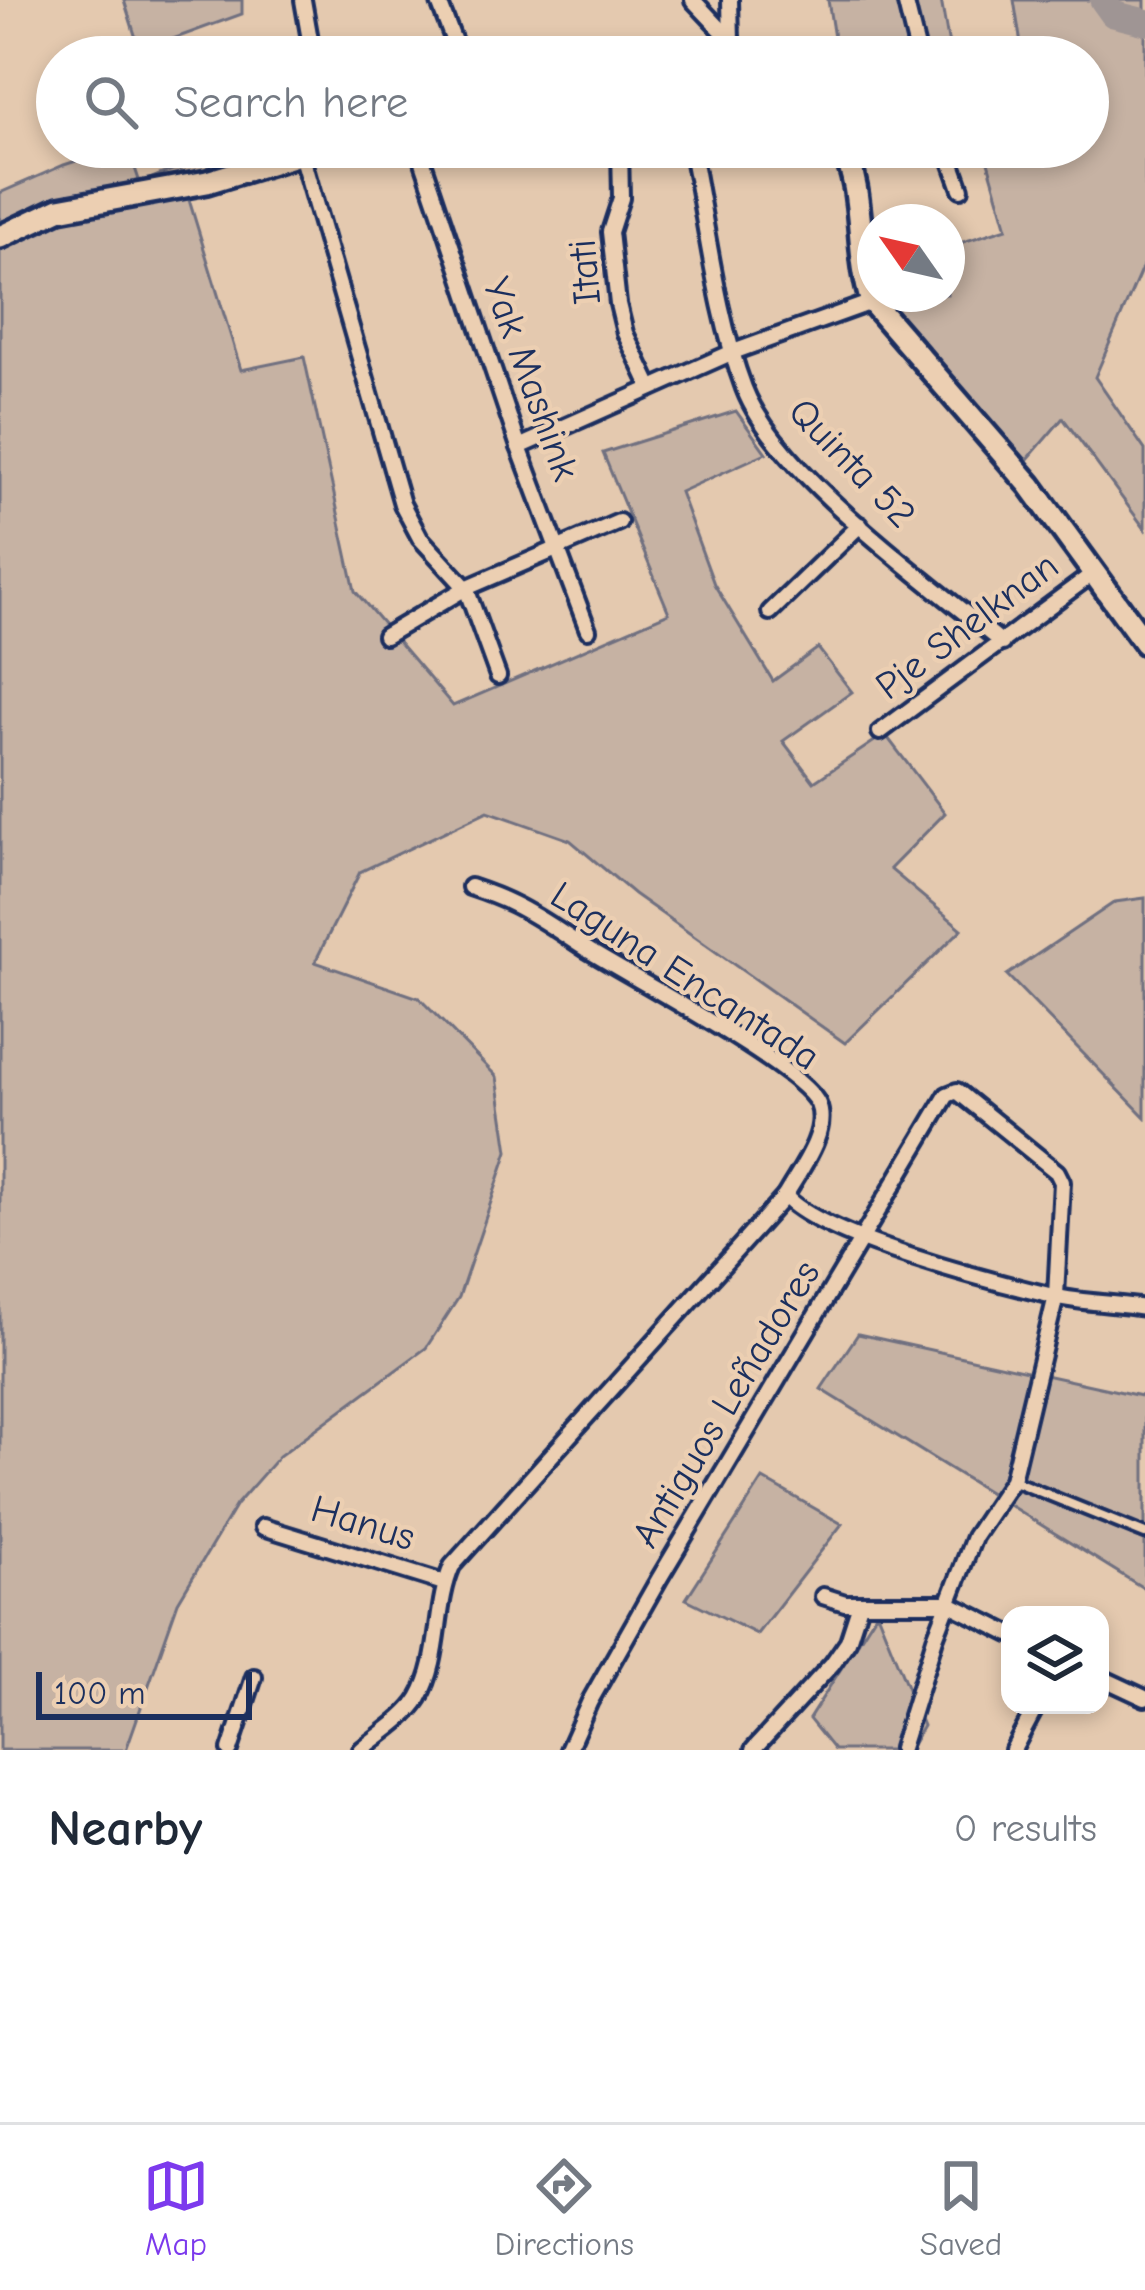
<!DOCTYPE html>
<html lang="en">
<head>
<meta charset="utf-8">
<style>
  :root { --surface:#fff; --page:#f2f2f3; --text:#1f2937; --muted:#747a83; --line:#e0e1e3; --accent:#7c3aed }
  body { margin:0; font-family:"Comic Neue",sans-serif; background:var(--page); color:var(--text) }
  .controls { position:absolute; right:36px; bottom:36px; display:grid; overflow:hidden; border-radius:24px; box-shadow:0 6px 18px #0003 }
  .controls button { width:108px; height:108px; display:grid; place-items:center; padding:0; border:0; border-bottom:3px solid var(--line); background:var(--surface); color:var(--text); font:60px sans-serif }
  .compass { position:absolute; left:857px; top:204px; width:108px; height:108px; border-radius:50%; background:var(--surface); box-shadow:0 6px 18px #0003; rotate:304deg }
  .scale { position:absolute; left:36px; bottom:30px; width:216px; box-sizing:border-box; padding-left:12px; border:6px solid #1b2f5e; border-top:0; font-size:33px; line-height:42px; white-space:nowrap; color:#1b2f5e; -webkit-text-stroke:9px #eccfb2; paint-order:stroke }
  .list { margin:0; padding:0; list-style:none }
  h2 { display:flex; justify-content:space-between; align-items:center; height:156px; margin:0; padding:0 48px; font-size:51px }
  h2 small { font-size:39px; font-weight:400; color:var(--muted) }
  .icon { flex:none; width:66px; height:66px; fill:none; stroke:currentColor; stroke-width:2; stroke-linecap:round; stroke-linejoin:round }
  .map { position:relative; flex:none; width:1145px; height:1750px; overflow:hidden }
  .search { position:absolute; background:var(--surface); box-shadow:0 6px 18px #0003; left:36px; right:36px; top:36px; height:132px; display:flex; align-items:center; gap:30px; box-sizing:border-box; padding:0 42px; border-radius:66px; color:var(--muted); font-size:45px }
  .sheet { height:372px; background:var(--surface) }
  nav { display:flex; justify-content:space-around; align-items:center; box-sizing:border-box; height:168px; border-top:3px solid var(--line); background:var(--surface); font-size:33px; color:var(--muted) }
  nav a { display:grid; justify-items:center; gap:6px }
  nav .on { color:var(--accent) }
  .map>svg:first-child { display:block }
</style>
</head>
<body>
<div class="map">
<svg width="1145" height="1750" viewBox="0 0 1145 1750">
  <rect width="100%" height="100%" fill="#e4c9af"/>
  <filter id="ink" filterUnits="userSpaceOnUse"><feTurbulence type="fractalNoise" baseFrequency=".00833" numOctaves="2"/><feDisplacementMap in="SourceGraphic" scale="24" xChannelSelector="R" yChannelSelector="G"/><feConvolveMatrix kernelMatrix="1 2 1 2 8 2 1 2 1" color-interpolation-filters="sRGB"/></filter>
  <g filter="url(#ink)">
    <!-- green -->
    <g fill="#c6b2a3" stroke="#707080" stroke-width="3">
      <polygon points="124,0 242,0 242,14 140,51"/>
      <polygon points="828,0 941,0 951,57 837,57"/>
      <polygon points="1014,0 1145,0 1145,261 1095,377 1145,450 1145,529 1063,418 1022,466 886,310 886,294 947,294 947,247 1007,228 984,148 1088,147 1088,57 1023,57"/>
      <polygon points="119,147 128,147 140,183 179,167 241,370 304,357 355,591 453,706 669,613 603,453 736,411 766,453 680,492 714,584 773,681 818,648 852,692 783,741 814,782 885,734 945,813 890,869 962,929 845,1043 634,894 570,840 488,811 360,872 315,962 419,998 497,1077 508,1151 459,1297 426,1348 279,1456 236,1505 178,1602 126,1750 0,1750 0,193 64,165"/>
      <polygon points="1145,898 1145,1117 1007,975 1115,902"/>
      <polygon points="858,1334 1145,1397 1145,1589 821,1389"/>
      <polygon points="763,1479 842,1524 757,1634 686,1599"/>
      <polygon points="877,1612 923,1726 909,1750 834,1750 809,1719"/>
    </g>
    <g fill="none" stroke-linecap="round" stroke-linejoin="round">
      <!-- river -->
      <polyline stroke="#9f9594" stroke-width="27" points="1103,0 1113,14 1145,22"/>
      <defs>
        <polyline id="lane" points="1014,1481 1145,1534"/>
        <g id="street">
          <polyline points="303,0 313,57"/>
          <polyline points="438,0 460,57"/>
          <polyline points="693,0 747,57"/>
          <polyline points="730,0 731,41"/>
          <polyline points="905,0 919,57"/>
          <polyline points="418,147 519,447 588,630"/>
          <polyline points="620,147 621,198 610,232 618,304 625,333 651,388"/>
          <path d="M691,147C707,224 716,314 744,388C776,473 930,583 1002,643"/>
          <polyline points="946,147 961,189"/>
          <polyline points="301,154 402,504 420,538 466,588 498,676"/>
          <polyline points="519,447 733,352 872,302"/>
          <polyline points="770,612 860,525"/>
          <polyline points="385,636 466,588 619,522"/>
          <polyline points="880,732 1095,572"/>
          <path d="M470,887C485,892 499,897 513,904C538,916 560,932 583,947C625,974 802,1067 818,1104C830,1133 798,1172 785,1196C822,1238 994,1282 1053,1296C1083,1303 1115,1303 1145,1308"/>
          <polyline points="263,1527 444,1583"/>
          <polyline points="823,1596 845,1603 948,1603 1010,1634"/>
          <polyline points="1100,1677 1145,1698"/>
          <polyline points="230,1750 254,1677"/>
          <path d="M361,1750C380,1734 406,1719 419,1698C442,1658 434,1607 452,1566L785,1196"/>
          <polyline points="568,1750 590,1701 659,1579 947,1095 957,1091 1057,1172 1062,1182 1056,1296 1012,1480 974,1537 935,1638 901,1748"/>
          <polyline points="753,1750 832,1664 848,1641 860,1604"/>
          <polyline points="1013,1750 1037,1705"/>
        </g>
        <g id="secondary">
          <path d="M842,147C866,192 855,252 872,302L1030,485L1145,643"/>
          <polyline points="0,237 59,209 207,182 322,147"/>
        </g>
      </defs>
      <!-- lane casing -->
      <use href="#lane" stroke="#1b2f5e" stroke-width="16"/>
      <!-- street casing -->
      <use href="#street" stroke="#1b2f5e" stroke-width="22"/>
      <!-- secondary casing -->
      <use href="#secondary" stroke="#1b2f5e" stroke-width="30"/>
      <!-- lane -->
      <use href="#lane" stroke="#eccfb2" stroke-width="8"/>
      <!-- street -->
      <use href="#street" stroke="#eccfb2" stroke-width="14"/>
      <!-- secondary -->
      <use href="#secondary" stroke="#eccfb2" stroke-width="21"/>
    </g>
  </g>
  <g text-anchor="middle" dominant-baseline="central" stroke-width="9" stroke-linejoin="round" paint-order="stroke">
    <!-- street labels -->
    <g font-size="39" fill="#1b2f5e" stroke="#eccfb2">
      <text transform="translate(585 272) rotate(-95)">Itati</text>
      <text transform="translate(531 379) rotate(70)">Yak Mashink</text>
      <text transform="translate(852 463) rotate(46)">Quinta 52</text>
      <text transform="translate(967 626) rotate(-37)">Pje Shelknan</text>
      <text transform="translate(685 976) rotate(33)">Laguna Encantada</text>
      <text transform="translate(726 1404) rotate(-59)">Antiguos Leñadores</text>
      <text transform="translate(363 1523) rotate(17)">Hanus</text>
    </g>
  </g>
</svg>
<div class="controls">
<button><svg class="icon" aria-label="layers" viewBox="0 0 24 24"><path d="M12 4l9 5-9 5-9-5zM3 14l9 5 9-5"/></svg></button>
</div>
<svg class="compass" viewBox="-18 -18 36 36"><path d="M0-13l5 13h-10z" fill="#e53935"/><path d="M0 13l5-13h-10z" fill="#747a83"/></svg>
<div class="scale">100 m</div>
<div class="search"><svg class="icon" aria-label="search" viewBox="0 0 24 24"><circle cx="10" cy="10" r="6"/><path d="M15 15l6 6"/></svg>Search here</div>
</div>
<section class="sheet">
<h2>Nearby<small>0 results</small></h2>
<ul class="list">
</ul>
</section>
<nav>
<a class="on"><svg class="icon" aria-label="map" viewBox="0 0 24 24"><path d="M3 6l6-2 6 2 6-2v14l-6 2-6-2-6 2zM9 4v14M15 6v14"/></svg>Map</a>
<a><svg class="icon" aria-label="directions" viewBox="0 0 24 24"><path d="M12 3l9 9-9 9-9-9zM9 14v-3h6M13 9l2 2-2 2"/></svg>Directions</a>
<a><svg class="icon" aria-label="saved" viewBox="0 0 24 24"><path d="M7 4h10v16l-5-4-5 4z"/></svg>Saved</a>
</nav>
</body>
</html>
